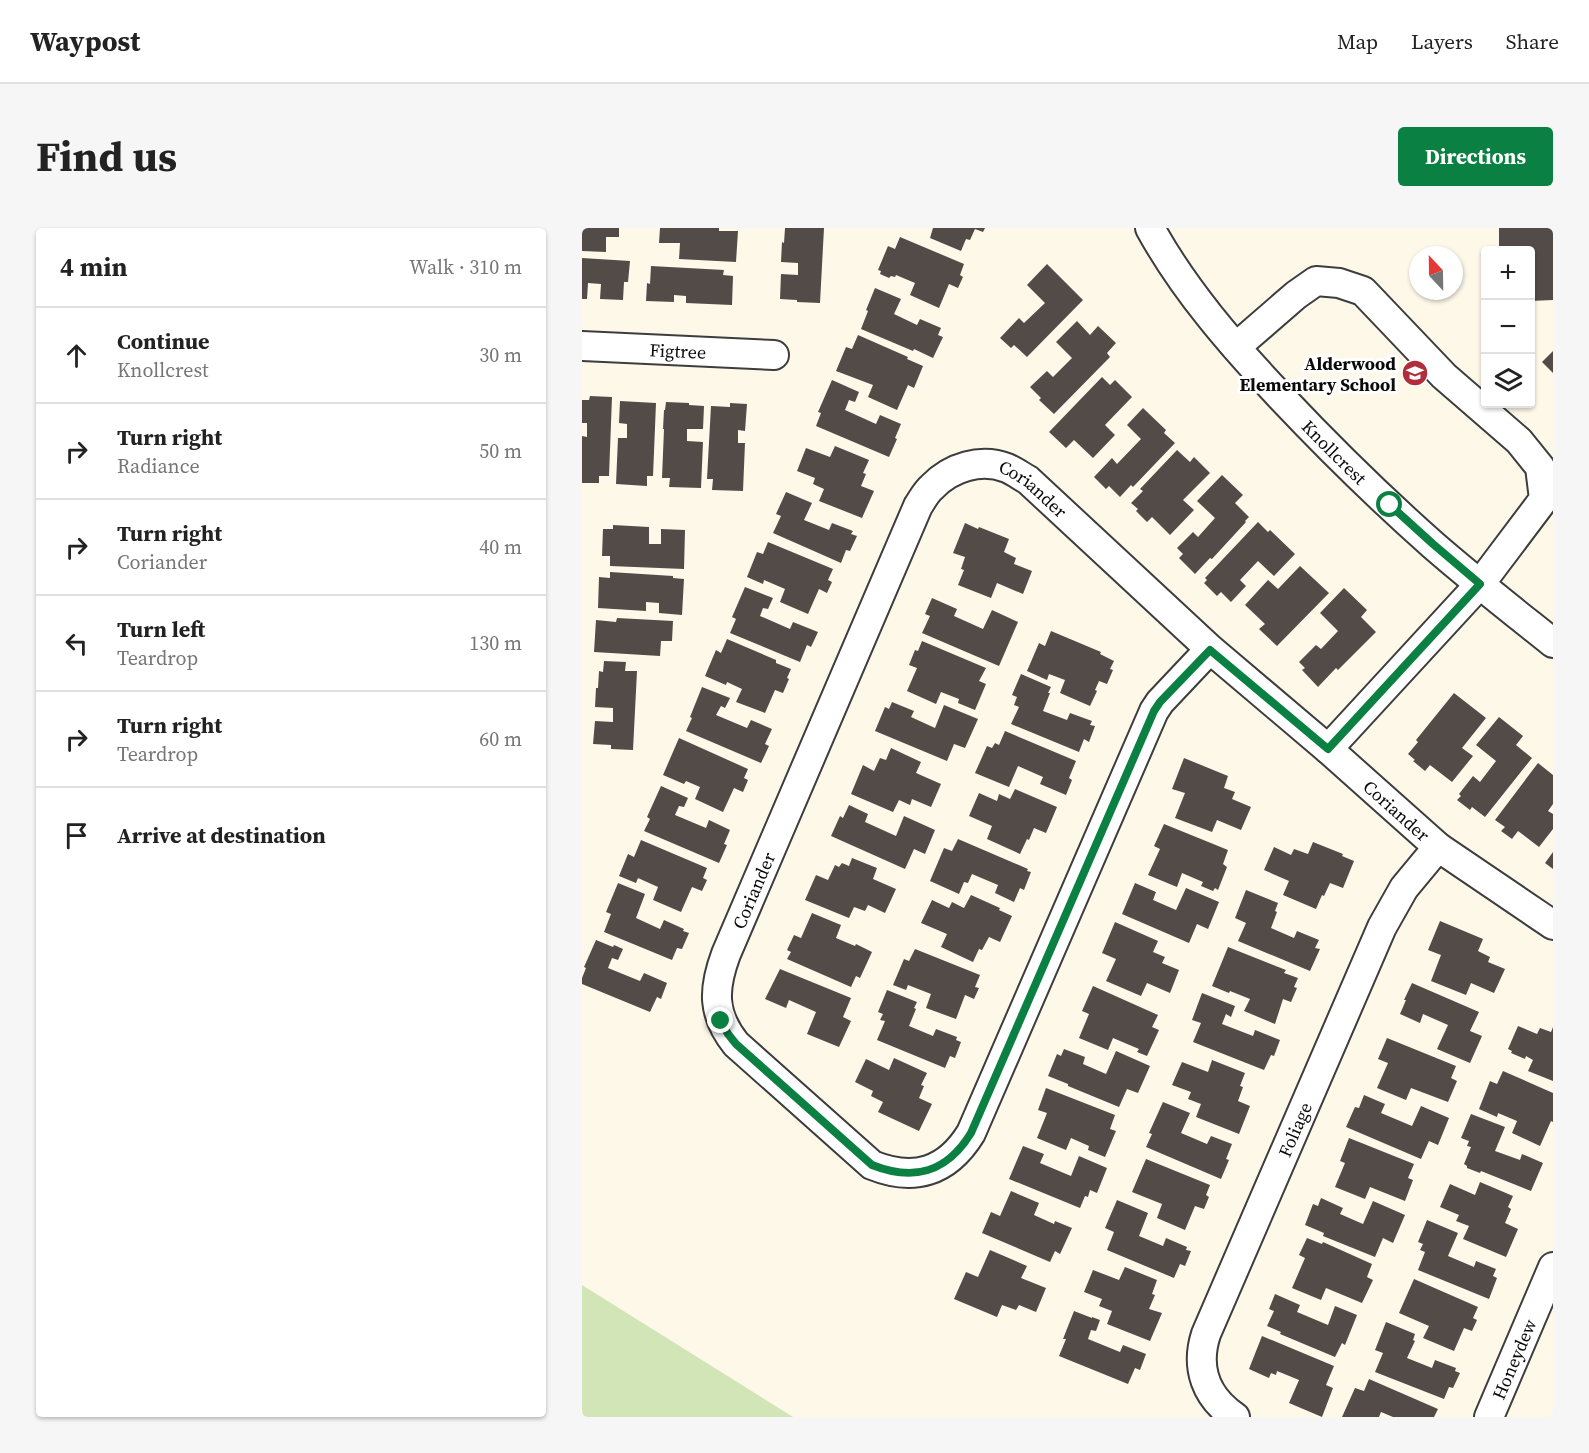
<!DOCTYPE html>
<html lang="en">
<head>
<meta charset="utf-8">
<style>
  :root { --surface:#fff; --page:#f6f6f6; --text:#222; --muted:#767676; --line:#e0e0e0; --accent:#0b8043 }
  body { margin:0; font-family:"Source Serif 4",serif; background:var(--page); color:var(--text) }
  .controls { position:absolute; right:18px; top:18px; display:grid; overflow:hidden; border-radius:6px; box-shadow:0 2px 4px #0004 }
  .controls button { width:54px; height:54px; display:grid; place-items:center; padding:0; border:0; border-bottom:2px solid var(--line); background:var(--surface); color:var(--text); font:30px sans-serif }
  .compass { position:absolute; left:827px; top:18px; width:54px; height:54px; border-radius:50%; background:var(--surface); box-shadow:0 2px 4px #0004; rotate:338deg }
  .stop { position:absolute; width:18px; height:18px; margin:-14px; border:4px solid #0b8043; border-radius:50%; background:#fff }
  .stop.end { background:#0b8043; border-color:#fff; box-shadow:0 2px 6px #0008 }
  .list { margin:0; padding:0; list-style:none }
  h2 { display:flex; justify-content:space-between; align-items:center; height:78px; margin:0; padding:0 24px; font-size:26px }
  h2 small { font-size:20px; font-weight:400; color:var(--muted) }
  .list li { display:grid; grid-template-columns:39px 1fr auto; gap:18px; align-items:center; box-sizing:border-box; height:96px; padding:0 24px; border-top:2px solid var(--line) }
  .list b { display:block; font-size:22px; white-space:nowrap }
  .list p { margin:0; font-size:20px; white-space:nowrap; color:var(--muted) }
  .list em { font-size:20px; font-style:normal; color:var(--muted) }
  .icon { flex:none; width:33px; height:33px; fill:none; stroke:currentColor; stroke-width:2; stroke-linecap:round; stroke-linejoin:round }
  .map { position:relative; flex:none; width:971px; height:1189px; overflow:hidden; border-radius:6px }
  header { display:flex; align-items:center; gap:36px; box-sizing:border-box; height:84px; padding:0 30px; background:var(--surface); border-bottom:2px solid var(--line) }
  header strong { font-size:28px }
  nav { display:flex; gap:33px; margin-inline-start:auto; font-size:21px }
  .intro { display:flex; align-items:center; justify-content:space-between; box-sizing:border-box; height:144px; padding:0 36px }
  h1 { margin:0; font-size:42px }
  .button { padding:15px 27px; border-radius:6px; background:var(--accent); color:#fff; font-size:21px; font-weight:700 }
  main { display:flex; gap:36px; padding:0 36px }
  aside { flex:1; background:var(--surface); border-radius:6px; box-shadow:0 2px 4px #0004 }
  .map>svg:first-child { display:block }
</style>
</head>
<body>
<header>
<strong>Waypost</strong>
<nav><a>Map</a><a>Layers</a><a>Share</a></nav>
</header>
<div class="intro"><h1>Find us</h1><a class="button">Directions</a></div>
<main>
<aside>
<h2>4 min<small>Walk · 310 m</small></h2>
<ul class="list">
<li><svg class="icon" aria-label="ahead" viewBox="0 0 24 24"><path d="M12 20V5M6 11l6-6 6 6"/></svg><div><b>Continue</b><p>Knollcrest</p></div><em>30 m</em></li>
<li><svg class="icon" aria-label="right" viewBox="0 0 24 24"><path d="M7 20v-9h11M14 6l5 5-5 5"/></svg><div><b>Turn right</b><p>Radiance</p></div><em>50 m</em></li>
<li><svg class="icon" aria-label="right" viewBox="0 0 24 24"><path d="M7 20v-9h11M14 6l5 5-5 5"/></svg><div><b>Turn right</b><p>Coriander</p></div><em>40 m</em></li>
<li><svg class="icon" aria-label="left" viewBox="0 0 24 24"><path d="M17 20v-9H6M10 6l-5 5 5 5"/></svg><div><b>Turn left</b><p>Teardrop</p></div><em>130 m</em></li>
<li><svg class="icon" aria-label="right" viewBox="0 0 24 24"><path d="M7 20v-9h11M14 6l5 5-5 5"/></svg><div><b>Turn right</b><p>Teardrop</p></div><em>60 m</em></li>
<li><svg class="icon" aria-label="arrive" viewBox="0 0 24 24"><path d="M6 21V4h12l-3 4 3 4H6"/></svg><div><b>Arrive at destination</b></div></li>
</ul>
</aside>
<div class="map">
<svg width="971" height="1189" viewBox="0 0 971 1189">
  <rect width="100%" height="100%" fill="#fef8e9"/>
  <!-- green -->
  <polygon fill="#d1e5b6" points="0,1057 211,1189 0,1189"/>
  <!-- building -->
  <g fill="#524b48">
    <polygon points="0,0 37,0 37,9 24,9 24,24 0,23"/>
    <polygon points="78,0 137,0 137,3 156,3 154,34 97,31 98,15 77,15"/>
    <polygon points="203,0 242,0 238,75 215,74 215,72 198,71 199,46 216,47 216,35 199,34 200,14 202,15"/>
    <polygon points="351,0 403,0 401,4 393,1 388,12 384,11 379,23 348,10"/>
    <polygon points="917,0 971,0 971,72 948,73 948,22 917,22"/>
    <polygon points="318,9 382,36 378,47 381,49 376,60 367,56 357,80 328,67 333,55 314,47 313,49 309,48 307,50 298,46 299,43 296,42 306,18 313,21"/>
    <polygon points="0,30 48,33 46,54 42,54 41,72 18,71 19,56 6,55 5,71 0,71"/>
    <polygon points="465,36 501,72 445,129 432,117 429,120 418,110 437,90 442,95 463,75 445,57"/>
    <polygon points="69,38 142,42 141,47 151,48 150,77 104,75 104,68 92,67 92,74 64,73 65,55 68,56"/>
    <polygon points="293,60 319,71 312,86 335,97 338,91 359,100 356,107 361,109 351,130 332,121 331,123 279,101 286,83 284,82"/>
    <polygon points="495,93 508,107 516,98 534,115 525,125 528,129 472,186 457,172 459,170 448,159 465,143 471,149 490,130 474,114"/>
    <polygon points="276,107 326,129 325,131 341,138 332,160 326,157 315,182 286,169 291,157 254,143 264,119 270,121"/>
    <polygon points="971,123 971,145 960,134"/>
    <polygon points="520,149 528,157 533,152 550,169 523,197 533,207 511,230 492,212 484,220 467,204"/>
    <polygon points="250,152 277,164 273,174 267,172 263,182 294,196 298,187 319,196 313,210 315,211 307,229 234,198 239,185 236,184"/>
    <polygon points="8,168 30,169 27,248 17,248 17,255 0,255 0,208 5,209 5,195 0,195 0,172 7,172"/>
    <polygon points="38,173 74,175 71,248 65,248 65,258 34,256 36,210 45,210 45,196 37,195"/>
    <polygon points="84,174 107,175 107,177 122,178 121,201 105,201 105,213 121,214 119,260 87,259 88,250 80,250 82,201 81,201 82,182 83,182"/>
    <polygon points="148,175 165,176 163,203 156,202 156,215 163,215 161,263 130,262 131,251 125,251 129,178 148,179"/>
    <polygon points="561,180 584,202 582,205 593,215 551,259 549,257 538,269 527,258 524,261 512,249 530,230 535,236 559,211 545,197"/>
    <polygon points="253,218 287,232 281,245 284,246 279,258 292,263 280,290 237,273 242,261 231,256 233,250 215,243 224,220 248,229"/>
    <polygon points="595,222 608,234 612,229 628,245 601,272 612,282 588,307 570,289 565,294 554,283 556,281 549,275 561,263 558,261"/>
    <polygon points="640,247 661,267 653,275 667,289 663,293 664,294 630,331 628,330 613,346 597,330 601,326 595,320 611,304 616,309 633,290 615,273"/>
    <polygon points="204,264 230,275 222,292 247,302 250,295 271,303 269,306 275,308 268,323 264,322 259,335 191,305 199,288 194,286"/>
    <polygon points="676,294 686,304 688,302 713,326 692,348 676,333 658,352 664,358 649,374 639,364 635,368 622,355 625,352 623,350"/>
    <polygon points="383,295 396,301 397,299 427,311 422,324 434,330 432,336 450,343 441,366 415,355 409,370 376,357 382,342 379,341 383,329 371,325"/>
    <polygon points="31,297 67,299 67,316 79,316 79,301 103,302 102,341 28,338 28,328 20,328 21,301 31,301"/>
    <polygon points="186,314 251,341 246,352 250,354 245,365 237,361 226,386 198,374 203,361 182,352 181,356 165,349 175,324 181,326"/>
    <polygon points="718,338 747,365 695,418 677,401 683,396 663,377 686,352 696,361"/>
    <polygon points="28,344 91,348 91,350 102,351 100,387 77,385 77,375 64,374 64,383 16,380 17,349 28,350"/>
    <polygon points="163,359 191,370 186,381 181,380 178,388 208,401 211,394 236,404 229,419 225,417 218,434 148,405 154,391 150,389"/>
    <polygon points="762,360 785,382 779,389 794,404 756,442 754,440 736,459 720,442 723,440 717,434 734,417 739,421 756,403 738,385"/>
    <polygon points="350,370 375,381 372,388 401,401 410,382 436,394 417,438 340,405 348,388 343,386"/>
    <polygon points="35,390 91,393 90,413 79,413 78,428 12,424 14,392 34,394"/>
    <polygon points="469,403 519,424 518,426 532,433 528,441 531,442 525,456 517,453 513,462 515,463 508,478 478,465 483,452 467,446 465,452 445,443 457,415 463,418"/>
    <polygon points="145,411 194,432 194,435 209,441 205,450 207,451 201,465 193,462 183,485 154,474 160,461 145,454 144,457 123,448 134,422 139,425"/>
    <polygon points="340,413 404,440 397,453 404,456 393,482 376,475 377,471 359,464 354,476 325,463 335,440 327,437 333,422 336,423"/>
    <polygon points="22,433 44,434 43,443 55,443 51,522 29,521 29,517 11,516 13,493 31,494 31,480 13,479 14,460 16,460 17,443 21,444"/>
    <polygon points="439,446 469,459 466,465 468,465 461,483 485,492 488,485 510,493 508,497 513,498 507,514 502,511 497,524 429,496 437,479 432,477 435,469 430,467"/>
    <polygon points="120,459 148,470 143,480 139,478 134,487 165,500 169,492 190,501 183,516 187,518 179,535 104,503 110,490 108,489"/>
    <polygon points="872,465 904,490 880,520 891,528 870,554 848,537 843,543 831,533 833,532 826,526 836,514 834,512"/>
    <polygon points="310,474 332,483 329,489 353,500 362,477 396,491 383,520 372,516 365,533 293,503 303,479 307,481"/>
    <polygon points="917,489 941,508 934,517 950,530 903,589 890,579 888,582 875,572 879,568 877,566 891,548 898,554 914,533 894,517"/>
    <polygon points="423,503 494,533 487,550 490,552 484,567 458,556 461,549 436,538 427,559 393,545 405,518 410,520 413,515 417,517"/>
    <polygon points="97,510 166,541 162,550 166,552 161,564 152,560 141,584 113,571 118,559 104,553 102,556 81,547"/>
    <polygon points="309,520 339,534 334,545 359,556 349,579 330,571 328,577 317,572 311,584 269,566 281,537 292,543 298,530 304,532"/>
    <polygon points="602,530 646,548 642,560 653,564 650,571 669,579 659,602 635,592 630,604 593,590 603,565 590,561"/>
    <polygon points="956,535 971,547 971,576 966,583 971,586 971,601 957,619 936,603 930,611 919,603 923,599 913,592"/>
    <polygon points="79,558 106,570 102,579 97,578 93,587 124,600 127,592 148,602 142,616 145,617 137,635 62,603 68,591 65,589"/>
    <polygon points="433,561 475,579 464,605 452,600 447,612 445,611 438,626 405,611 410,598 387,588 397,565 415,573 417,566 428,571"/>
    <polygon points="267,577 286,586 283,594 314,608 322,588 353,602 343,626 332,621 323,641 249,608 258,588 261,590"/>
    <polygon points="582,596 646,622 641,636 645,639 636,662 633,660 631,663 619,658 621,654 600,645 595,659 566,647 578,621 572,618"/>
    <polygon points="376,611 446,641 445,643 449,644 442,662 438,660 432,674 413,665 416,657 390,646 386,655 382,654 377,666 348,653 362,620 370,623"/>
    <polygon points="59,612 125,640 121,650 125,652 120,663 110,659 99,684 71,672 76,659 56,650 54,655 37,648 46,626 52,629"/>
    <polygon points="731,614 761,626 760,628 772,633 761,660 748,655 742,668 740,667 734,681 701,667 707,653 682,642 692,619 709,627 712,621 726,626"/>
    <polygon points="971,624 971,641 963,635"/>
    <polygon points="270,630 295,640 291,651 314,661 303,685 286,677 283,683 272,679 267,690 223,672 234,647 246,652 253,637 257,639 260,635 267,638"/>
    <polygon points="36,655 63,666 54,690 78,701 82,692 102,701 101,703 107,705 100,721 95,720 90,732 22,704 29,686 24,684"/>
    <polygon points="553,655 574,664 571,672 594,682 604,660 637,674 626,701 615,696 607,715 540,686"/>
    <polygon points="664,662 696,675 693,683 695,684 689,700 712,710 715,703 737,712 733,720 738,721 728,743 656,713 664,695 653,690"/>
    <polygon points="389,667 418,680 417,682 430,688 418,714 407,709 400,722 397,721 391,734 359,719 365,706 339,695 350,672 367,680 370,674 382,680"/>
    <polygon points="230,685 259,697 254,710 273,718 274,716 290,724 278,750 274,748 269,759 205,731 209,724 205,722 212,707 219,710"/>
    <polygon points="858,693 901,711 896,723 908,729 906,734 923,741 912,765 889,755 884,767 849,753 859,727 846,722"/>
    <polygon points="533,694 576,713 571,724 583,729 580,735 597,742 588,765 565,755 559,768 524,753 534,731 520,725"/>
    <polygon points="14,712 31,719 32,717 41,721 36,732 30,730 26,740 58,753 62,745 85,755 79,771 75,769 68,784 0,756 0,750 4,740 2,739"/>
    <polygon points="646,719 704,742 702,745 716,750 712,759 715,760 709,774 701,771 693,796 662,783 668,771 648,763 647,765 630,758"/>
    <polygon points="333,721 398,747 393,759 397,760 392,771 383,767 374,791 344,780 349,766 326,757 324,762 311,757 322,731 327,733"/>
    <polygon points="198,741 269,770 261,789 269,793 257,819 225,806 234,784 207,772 204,780 183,771"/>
    <polygon points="830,755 897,784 888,803 900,808 888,835 855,821 866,797 841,786 838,795 818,786 824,772 822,772"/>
    <polygon points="511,758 576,787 570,799 577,802 565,828 555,824 557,821 531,810 526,822 497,810 507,786 500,783"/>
    <polygon points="305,762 335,774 332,780 334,781 327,798 351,808 354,801 375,809 374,812 379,814 373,830 368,828 363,840 295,812 303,793 298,792 301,786 296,784"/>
    <polygon points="620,765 653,778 649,789 644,786 640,796 671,808 673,802 698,812 692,828 689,827 682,842 611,814 619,795 610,792"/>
    <polygon points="936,798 955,806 958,800 969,804 971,799 971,853 946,843 951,832 944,828 943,831 929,825 930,823 926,821"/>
    <polygon points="805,810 874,838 869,850 875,853 866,874 829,860 824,872 795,860 806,835 796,831"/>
    <polygon points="482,821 503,829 501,836 524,846 534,823 568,838 556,865 545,861 537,879 486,858 486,856 466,848 475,826 479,828"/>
    <polygon points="312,830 345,845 339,857 342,858 337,870 350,876 337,903 296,884 301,874 289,868 291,863 273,854 284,831 307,842"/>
    <polygon points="630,832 663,845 658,858 661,859 656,873 668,878 657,906 614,889 619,876 606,871 609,864 590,857 600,834 626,844"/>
    <polygon points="921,843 971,865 971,894 969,893 958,918 930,905 935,893 916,885 915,889 897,881 908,853 915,856"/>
    <polygon points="464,860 533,887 528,901 534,903 523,929 506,922 507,918 489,910 484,922 455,910 465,885 456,882"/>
    <polygon points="782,867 803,876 799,885 830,898 839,878 867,890 856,917 847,913 839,931 764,899 773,879 777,880"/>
    <polygon points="581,874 608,885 599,905 625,916 629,908 650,916 644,931 647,932 639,951 564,919 570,906 567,905"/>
    <polygon points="889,886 923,899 913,923 938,932 940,926 961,935 949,963 899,943 898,945 885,940 885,938 882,936 889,919 885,918 887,913 879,910"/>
    <polygon points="767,910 832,936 826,950 831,952 823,973 788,959 783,971 753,959 763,935 758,933"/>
    <polygon points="441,918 462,926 458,935 489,948 497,928 525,940 515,965 508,962 506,969 503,968 498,980 427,951"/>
    <polygon points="564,931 628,957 624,967 627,969 622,981 613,978 603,1002 575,990 580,976 550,964"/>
    <polygon points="898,954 931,968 926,979 929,981 923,995 936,1001 924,1029 881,1011 887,998 874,993 877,987 858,979 868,956 893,967"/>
    <polygon points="429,963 457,975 452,987 472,996 473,993 490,1000 478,1026 473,1023 468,1034 400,1005 409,984 418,988"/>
    <polygon points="739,970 761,980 758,986 781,996 791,973 823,987 811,1015 801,1010 793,1029 741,1008 742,1005 723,997 731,976 736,978"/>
    <polygon points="535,972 566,985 557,1008 581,1018 584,1010 605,1019 604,1022 609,1023 603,1038 598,1036 592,1050 525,1022 532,1004 523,1000"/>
    <polygon points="845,992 876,1005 866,1028 892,1039 894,1033 914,1041 911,1048 915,1050 907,1071 836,1042 843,1024 838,1022 841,1016 836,1014"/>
    <polygon points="725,1010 740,1016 741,1014 790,1036 785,1049 791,1052 780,1075 744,1060 739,1072 710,1060 723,1030 717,1027"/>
    <polygon points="408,1022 445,1038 439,1050 464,1060 454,1084 437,1077 434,1082 420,1077 415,1089 372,1071 384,1044 396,1049"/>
    <polygon points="543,1039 575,1052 570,1066 573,1067 567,1081 580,1085 568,1113 525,1096 530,1083 517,1078 520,1071 502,1064 511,1042 537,1052"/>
    <polygon points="832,1051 896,1079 891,1090 895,1092 890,1103 882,1100 872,1123 841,1110 847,1098 817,1085"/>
    <polygon points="693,1066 718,1077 715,1084 746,1097 753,1078 775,1087 763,1117 760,1115 753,1129 698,1106 699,1104 685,1098 692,1083 687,1081"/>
    <polygon points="492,1083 510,1090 510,1089 518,1092 514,1103 509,1102 506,1111 538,1124 541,1117 564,1126 558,1142 553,1140 546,1156 477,1128 484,1111 481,1111"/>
    <polygon points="804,1094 833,1106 831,1112 833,1113 825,1130 850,1140 853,1132 874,1140 873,1143 878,1145 871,1160 867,1159 862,1171 793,1144 801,1125 793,1122"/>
    <polygon points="680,1108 752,1138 744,1157 751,1160 740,1189 707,1175 717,1152 695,1143 694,1147 689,1145 687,1150 667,1141"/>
    <polygon points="787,1151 856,1181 852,1189 811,1189 799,1184 797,1189 760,1189 773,1160 782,1163"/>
  </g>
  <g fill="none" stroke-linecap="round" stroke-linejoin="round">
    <defs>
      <g id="minor">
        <path id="s1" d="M568,0C602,62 650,117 698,168C747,220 798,270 851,317C890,351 931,383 971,415"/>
        <path id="s2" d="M0,118L192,127"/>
        <polyline points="654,119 714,67 734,53 757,55 781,63 862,148 937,213 958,239 962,271 898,356 746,521"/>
        <path id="s3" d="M628,421L578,474L572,483L389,905C365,944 332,954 290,937L154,816C130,786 131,761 144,726L336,278C340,272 344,264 350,259C369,239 399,230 425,240C432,243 439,248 446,252L628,421L746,521L856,619L971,697"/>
        <path id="s4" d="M653,1189C624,1169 613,1140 624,1106L800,699L822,660L856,619"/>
        <path id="s5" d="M907,1189L971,1039"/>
      </g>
    </defs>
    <!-- minor casing -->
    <use href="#minor" stroke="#3d3d3d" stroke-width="32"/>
    <!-- minor -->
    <use href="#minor" stroke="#fff" stroke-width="28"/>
  </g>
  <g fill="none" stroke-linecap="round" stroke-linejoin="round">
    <!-- route -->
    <path stroke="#0b8043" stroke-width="8" d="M139,793L146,806L154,816L290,937C333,954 365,944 389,905L572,483L578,474L628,422L746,521L898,356L851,316L808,277"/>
  </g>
  <!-- icons -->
  <defs>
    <symbol id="school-disc" viewBox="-11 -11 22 22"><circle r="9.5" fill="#b02d3b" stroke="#fff"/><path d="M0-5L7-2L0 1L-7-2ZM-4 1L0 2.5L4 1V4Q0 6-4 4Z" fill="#fff"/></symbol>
  </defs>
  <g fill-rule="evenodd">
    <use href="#school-disc" x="818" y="130" width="30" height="30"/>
  </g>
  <g text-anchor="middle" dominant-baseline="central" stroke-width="6" stroke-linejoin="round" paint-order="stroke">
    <!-- street labels -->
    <g font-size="18" fill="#0a0a0a" stroke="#fff">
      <text stroke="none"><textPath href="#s2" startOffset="96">Figtree</textPath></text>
      <text stroke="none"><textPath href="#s1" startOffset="291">Knollcrest</textPath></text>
      <text stroke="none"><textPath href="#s3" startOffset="1563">Coriander</textPath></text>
      <text stroke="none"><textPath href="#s3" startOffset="2049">Coriander</textPath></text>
      <text stroke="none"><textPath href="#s3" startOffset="1006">Coriander</textPath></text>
      <text stroke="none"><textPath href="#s4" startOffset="318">Foliage</textPath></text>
      <text stroke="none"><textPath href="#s5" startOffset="63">Honeydew</textPath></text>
    </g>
    <!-- poi labels -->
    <g font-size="18" font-weight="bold" fill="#0a0a0a" stroke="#fff" text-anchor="end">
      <text x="814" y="135">Alderwood<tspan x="814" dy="21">Elementary School</tspan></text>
    </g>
  </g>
</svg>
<div class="controls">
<button>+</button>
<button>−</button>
<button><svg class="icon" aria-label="layers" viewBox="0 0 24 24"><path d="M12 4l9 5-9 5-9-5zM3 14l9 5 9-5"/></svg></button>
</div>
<svg class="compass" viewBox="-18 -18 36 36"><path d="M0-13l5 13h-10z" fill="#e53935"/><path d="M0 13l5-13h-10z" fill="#767676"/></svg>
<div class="stop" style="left:808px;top:277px"></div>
<div class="stop end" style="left:139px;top:793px"></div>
</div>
</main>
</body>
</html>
